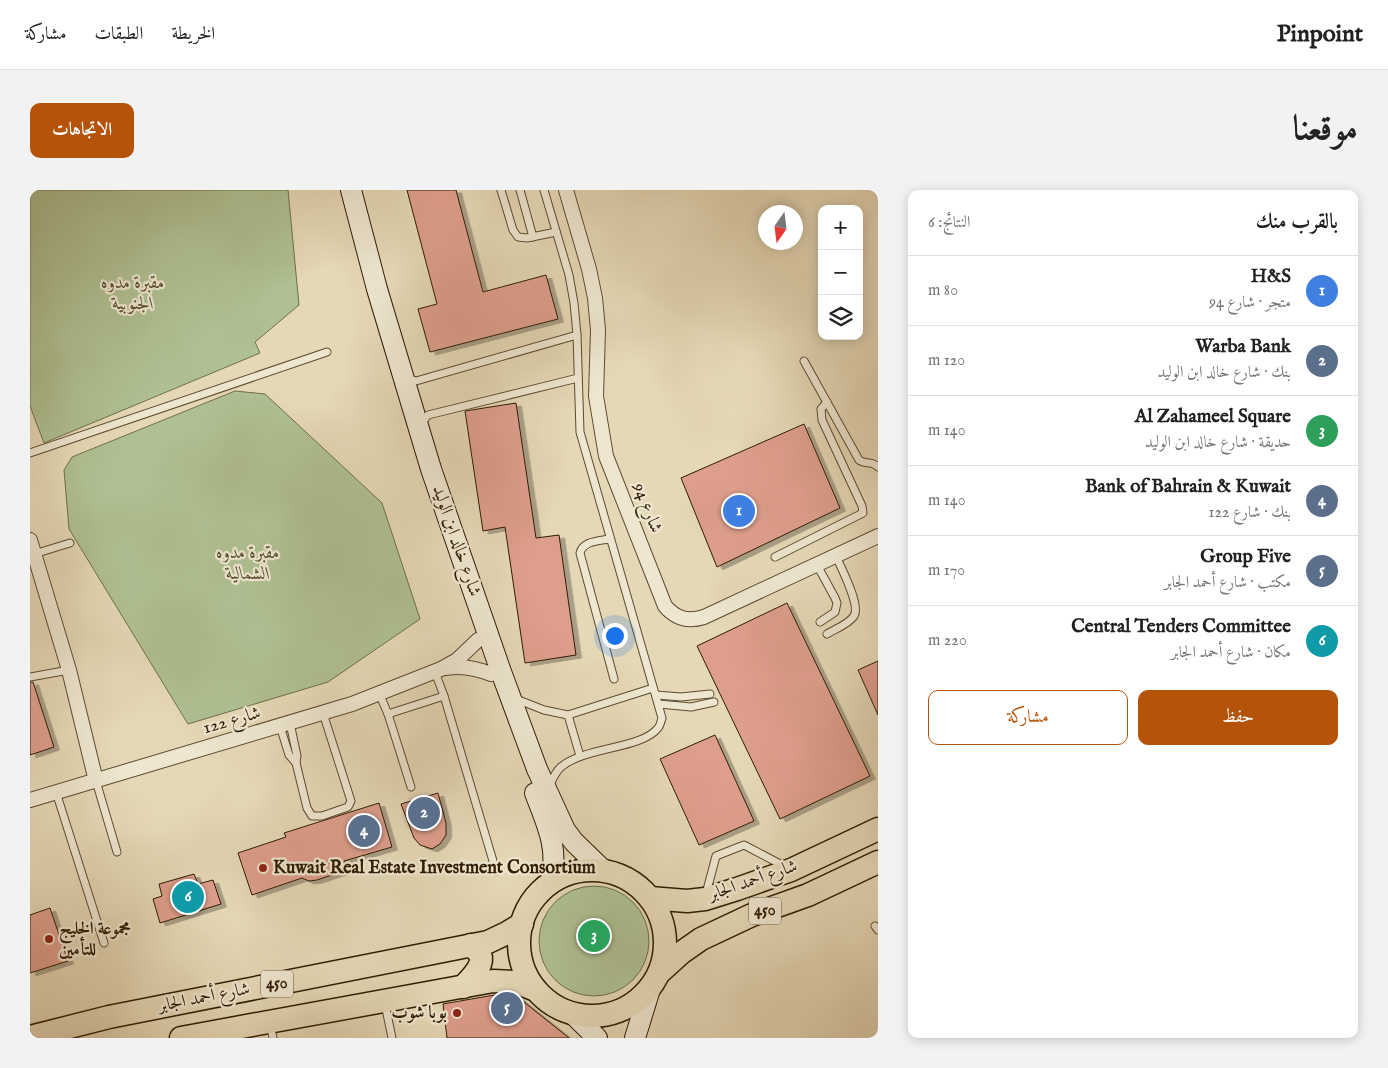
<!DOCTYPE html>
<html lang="ar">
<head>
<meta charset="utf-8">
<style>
  :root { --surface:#fff; --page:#f2f2f2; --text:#222; --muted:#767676; --line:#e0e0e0; --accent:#b45309 }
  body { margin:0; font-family:"IM FELL English",Amiri,serif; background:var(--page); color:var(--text); direction:rtl }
  .controls { position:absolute; right:15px; top:15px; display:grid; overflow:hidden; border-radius:10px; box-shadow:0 2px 12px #0003 }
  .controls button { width:45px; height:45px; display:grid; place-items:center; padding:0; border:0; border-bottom:1px solid var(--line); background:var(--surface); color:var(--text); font:25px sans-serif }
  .compass { position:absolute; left:728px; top:15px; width:45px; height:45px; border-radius:50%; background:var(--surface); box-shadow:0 2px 12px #0003; rotate:194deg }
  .you { position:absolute; left:584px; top:445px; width:18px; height:18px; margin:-12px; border:4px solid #fff; border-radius:50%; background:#1a73e8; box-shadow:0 0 0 8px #1a73e833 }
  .badge { display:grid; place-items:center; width:32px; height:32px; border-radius:50%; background:var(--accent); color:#fff; font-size:16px; font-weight:700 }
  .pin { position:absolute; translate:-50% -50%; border:2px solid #fff; box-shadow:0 1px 5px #0006 }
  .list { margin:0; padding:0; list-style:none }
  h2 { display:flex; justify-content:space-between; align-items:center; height:65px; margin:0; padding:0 20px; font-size:21px }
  h2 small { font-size:16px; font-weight:400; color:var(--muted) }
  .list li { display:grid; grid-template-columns:32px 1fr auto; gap:15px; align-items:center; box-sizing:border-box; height:70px; padding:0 20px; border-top:1px solid var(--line) }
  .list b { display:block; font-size:19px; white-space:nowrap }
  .list p { margin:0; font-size:16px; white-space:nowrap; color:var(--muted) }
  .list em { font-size:16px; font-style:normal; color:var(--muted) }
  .actions { display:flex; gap:10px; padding:15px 20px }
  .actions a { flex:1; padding:11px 0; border:1px solid var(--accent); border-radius:10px; text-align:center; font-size:18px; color:var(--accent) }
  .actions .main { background:var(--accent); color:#fff }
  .icon { flex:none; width:28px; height:28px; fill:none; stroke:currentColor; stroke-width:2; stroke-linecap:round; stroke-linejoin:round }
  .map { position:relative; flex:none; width:848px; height:848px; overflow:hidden; direction:ltr; border-radius:10px }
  header { display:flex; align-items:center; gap:30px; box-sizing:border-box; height:70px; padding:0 25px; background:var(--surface); border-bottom:1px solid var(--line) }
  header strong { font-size:24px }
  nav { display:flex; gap:28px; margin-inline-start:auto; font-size:18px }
  .intro { display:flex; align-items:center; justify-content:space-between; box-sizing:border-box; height:120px; padding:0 30px }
  h1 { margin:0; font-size:35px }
  .button { padding:12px 22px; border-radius:10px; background:var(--accent); color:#fff; font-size:18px; font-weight:700 }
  main { display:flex; gap:30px; padding:0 30px }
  aside { flex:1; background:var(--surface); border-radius:10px; box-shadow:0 2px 12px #0003 }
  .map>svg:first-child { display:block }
</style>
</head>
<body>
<header>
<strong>Pinpoint</strong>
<nav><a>الخريطة</a><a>الطبقات</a><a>مشاركة</a></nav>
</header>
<div class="intro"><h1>موقعنا</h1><a class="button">الاتجاهات</a></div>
<main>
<aside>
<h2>بالقرب منك<small>النتائج: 6</small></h2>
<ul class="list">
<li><span class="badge" style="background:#3f7fe0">1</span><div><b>H&amp;S</b><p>متجر · شارع 94</p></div><em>80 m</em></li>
<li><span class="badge" style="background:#5c6f8a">2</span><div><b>Warba Bank</b><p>بنك · شارع خالد ابن الوليد</p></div><em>120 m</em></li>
<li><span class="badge" style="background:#2e9e5b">3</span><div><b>Al Zahameel Square</b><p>حديقة · شارع خالد ابن الوليد</p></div><em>140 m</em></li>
<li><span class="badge" style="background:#5c6f8a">4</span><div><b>Bank of Bahrain &amp; Kuwait</b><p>بنك · شارع 122</p></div><em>140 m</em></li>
<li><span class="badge" style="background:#5c6f8a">5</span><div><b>Group Five</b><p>مكتب · شارع أحمد الجابر</p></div><em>170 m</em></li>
<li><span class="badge" style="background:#0f9aa8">6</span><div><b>Central Tenders Committee</b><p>مكان · شارع أحمد الجابر</p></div><em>220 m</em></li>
</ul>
<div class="actions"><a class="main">حفظ</a><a>مشاركة</a></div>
</aside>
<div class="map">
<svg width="848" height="848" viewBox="0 0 848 848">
  <defs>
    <filter id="shadow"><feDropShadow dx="5.5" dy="3" stdDeviation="0" flood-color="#0004"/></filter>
  </defs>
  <rect width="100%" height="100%" fill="#e5d8b6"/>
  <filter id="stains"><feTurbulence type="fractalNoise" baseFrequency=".004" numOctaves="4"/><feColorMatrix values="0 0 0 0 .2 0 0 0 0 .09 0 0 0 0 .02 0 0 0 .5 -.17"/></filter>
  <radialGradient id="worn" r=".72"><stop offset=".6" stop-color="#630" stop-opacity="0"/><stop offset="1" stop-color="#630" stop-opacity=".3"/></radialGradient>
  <!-- green -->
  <g fill="#afc092" stroke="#6e6e4a">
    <polygon points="0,0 258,0 269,115 225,152 230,163 14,253 0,216"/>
    <polygon points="205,201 235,204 352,313 390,429 298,492 158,534 39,339 34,280 42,267"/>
    <circle cx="564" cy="751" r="55"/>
  </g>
  <!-- building -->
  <g fill="#de9e8c" stroke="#2e1c02" filter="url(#shadow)">
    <polygon points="377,0 426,0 453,102 516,85 528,129 400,162 388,119 407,114"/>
    <polygon points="486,213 506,348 529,345 546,465 495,473 475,337 453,341 435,221"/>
    <polygon points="774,234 810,318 687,377 651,288"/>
    <polygon points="757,413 840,586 750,629 667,456"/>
    <polygon points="848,471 848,525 828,480"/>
    <polygon points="0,492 3,492 24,557 0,565"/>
    <polygon points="685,545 724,631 669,655 630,569"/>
    <polygon points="408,603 416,633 416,645 410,654 402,659 390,655 384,648 371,614"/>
    <polygon points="349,613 362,657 314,671 317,680 287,690 279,691 272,688 222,705 208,663 256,647 254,643"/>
    <polygon points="164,684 168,694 183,690 191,714 130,733 123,709 132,706 129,694"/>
    <polygon points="20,718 38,771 0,783 0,725"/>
    <polygon points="470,804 482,805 489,808 539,848 417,848 413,814"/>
  </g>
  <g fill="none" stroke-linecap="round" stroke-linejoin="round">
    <defs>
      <g id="lane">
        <polyline points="471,0 483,40 488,47 497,48 526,42"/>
        <polyline points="490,0 503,47"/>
        <path d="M514,0L539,85L544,113L547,145L550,242L632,528C631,531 630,536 628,538C612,559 554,557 531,577C525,582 522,590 519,597"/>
        <path d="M774,171L829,270C835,275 842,270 848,277"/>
        <polyline points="376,188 386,191 547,145"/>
        <polyline points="390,235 398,225 548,188"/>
        <polyline points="0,263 297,162"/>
        <path d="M579,349C568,351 553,351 550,363L584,489"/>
        <polyline points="4,364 40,353"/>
        <polyline points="745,367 833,323 832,316 792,230 791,219 797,212"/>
        <polyline points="787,375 805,408 807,413 805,422 790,432"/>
        <path d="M797,444C805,439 819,434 824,426C831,415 811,378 806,366"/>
        <polyline points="405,482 414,506 466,681"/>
        <polyline points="0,487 39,480"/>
        <polyline points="349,503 358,524 381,597"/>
        <polyline points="626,505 651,507 680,504"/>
        <polyline points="486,509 514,520 538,525 623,498"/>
        <polyline points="629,514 661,517 684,512"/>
        <polyline points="358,524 414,506"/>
        <polyline points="538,525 550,566"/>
        <polyline points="260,533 267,566 266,573 277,618 282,626 292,626 318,617 321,611 293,523"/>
        <polyline points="250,536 259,565 266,573"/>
        <polyline points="66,591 87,662"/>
        <polyline points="26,602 74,753"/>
        <polyline points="676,704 686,666 714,655 754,676"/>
        <polyline points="845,736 848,740"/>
        <polyline points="355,814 362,848"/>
        <polyline points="240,834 243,848"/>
      </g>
      <g id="street">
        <path d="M536,0L559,79L565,108L568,140L566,206L576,266L635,416C646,429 658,432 674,427L848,346"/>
        <polyline points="0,350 39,480 66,591"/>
        <path d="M417,478C432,475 446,478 461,484"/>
        <polyline points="0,610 322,514 411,479 427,470 448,450"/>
      </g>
      <g id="secondary">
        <polyline points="321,0 347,99 401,279 470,479 507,579 535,640 544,652 575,682"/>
        <path d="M505,603C517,635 529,657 521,693"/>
        <polyline points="543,824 567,848"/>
        <polyline points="605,848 620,799"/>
      </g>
      <g id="primary">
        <circle cx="562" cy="753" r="73"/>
        <polyline points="620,708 657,711 675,709 707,699 761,680 848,639"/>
        <polyline points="630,782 651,763 671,749 722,725 778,705 848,672"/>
        <path d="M433,797C440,789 455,776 450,764C448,761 444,758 441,755"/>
        <polyline points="0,847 79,827 458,752 477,743 492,734"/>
        <polyline points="151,848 463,791 485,792 506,800"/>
      </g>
    </defs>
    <!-- lane casing -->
    <use href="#lane" stroke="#5c4b2f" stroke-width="9"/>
    <!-- street casing -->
    <use href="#street" stroke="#5c4b2f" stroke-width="16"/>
    <!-- secondary casing -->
    <use href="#secondary" stroke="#2e1c02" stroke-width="22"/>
    <!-- primary casing -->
    <use href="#primary" stroke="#2e1c02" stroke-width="25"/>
    <!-- lane -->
    <use href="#lane" stroke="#eee6d0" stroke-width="7"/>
    <!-- street -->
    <use href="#street" stroke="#eee6d0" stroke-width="14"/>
    <!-- secondary -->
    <use href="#secondary" stroke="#eee6d0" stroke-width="20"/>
    <!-- primary -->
    <use href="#primary" stroke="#e5d8b6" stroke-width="22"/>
  </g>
  <!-- markers -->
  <g fill="#8f2418" stroke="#eee6d0" stroke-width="2">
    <circle cx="233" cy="678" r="5"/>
    <circle cx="19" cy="749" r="5"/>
    <circle cx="427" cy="823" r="5"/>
  </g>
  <g text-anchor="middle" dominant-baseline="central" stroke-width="4.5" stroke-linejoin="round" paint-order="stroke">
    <!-- shield labels -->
    <g fill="#eee6d0" stroke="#685940" stroke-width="1">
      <rect x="719" y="707.5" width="32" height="27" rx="4"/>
      <rect x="231" y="780.5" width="32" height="27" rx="4"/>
    </g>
    <g font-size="16" font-weight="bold" fill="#2e1c02">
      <text x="735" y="721">450</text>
      <text x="247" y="794">450</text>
    </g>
    <!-- park labels -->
    <g font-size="18" font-style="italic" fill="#554d2d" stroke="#eee6d0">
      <text x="103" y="93">مقبرة مدوه<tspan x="103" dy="21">الجنوبية</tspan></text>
      <text x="218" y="363">مقبرة مدوه<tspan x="218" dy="21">الشمالية</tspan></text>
    </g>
    <!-- street labels -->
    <g font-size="18" fill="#2e1c02" stroke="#eee6d0">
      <text transform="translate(617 318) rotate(69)">شارع 94</text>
      <text transform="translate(426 351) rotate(71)">شارع خالد ابن الوليد</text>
      <text transform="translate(202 531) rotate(-16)">شارع 122</text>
      <text transform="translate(723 691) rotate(-19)">شارع أحمد الجابر</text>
      <text transform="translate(174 808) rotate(-11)">شارع أحمد الجابر</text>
    </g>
    <!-- poi labels -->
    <g font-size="18" font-weight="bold" fill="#2e1c02" stroke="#eee6d0" text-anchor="start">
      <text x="243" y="678">Kuwait Real Estate Investment Consortium</text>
      <text x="29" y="739">مجموعة الخليج<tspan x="29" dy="21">للتأمين</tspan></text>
      <text x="417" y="823" text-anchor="end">بوبا شوب</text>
    </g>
  </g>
  <rect width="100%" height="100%" filter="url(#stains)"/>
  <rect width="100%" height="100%" fill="url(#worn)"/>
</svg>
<div class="controls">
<button>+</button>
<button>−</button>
<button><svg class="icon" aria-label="layers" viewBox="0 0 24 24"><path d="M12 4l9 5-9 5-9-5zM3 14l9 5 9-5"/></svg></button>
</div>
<svg class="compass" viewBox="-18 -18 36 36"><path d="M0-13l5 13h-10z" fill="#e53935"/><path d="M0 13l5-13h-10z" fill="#767676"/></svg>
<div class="you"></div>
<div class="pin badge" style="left:709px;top:321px;background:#3f7fe0">1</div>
<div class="pin badge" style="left:394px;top:623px;background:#5c6f8a">2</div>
<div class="pin badge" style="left:564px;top:746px;background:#2e9e5b">3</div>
<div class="pin badge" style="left:334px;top:641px;background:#5c6f8a">4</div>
<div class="pin badge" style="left:477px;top:818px;background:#5c6f8a">5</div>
<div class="pin badge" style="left:158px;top:707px;background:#0f9aa8">6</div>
</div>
</main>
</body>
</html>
